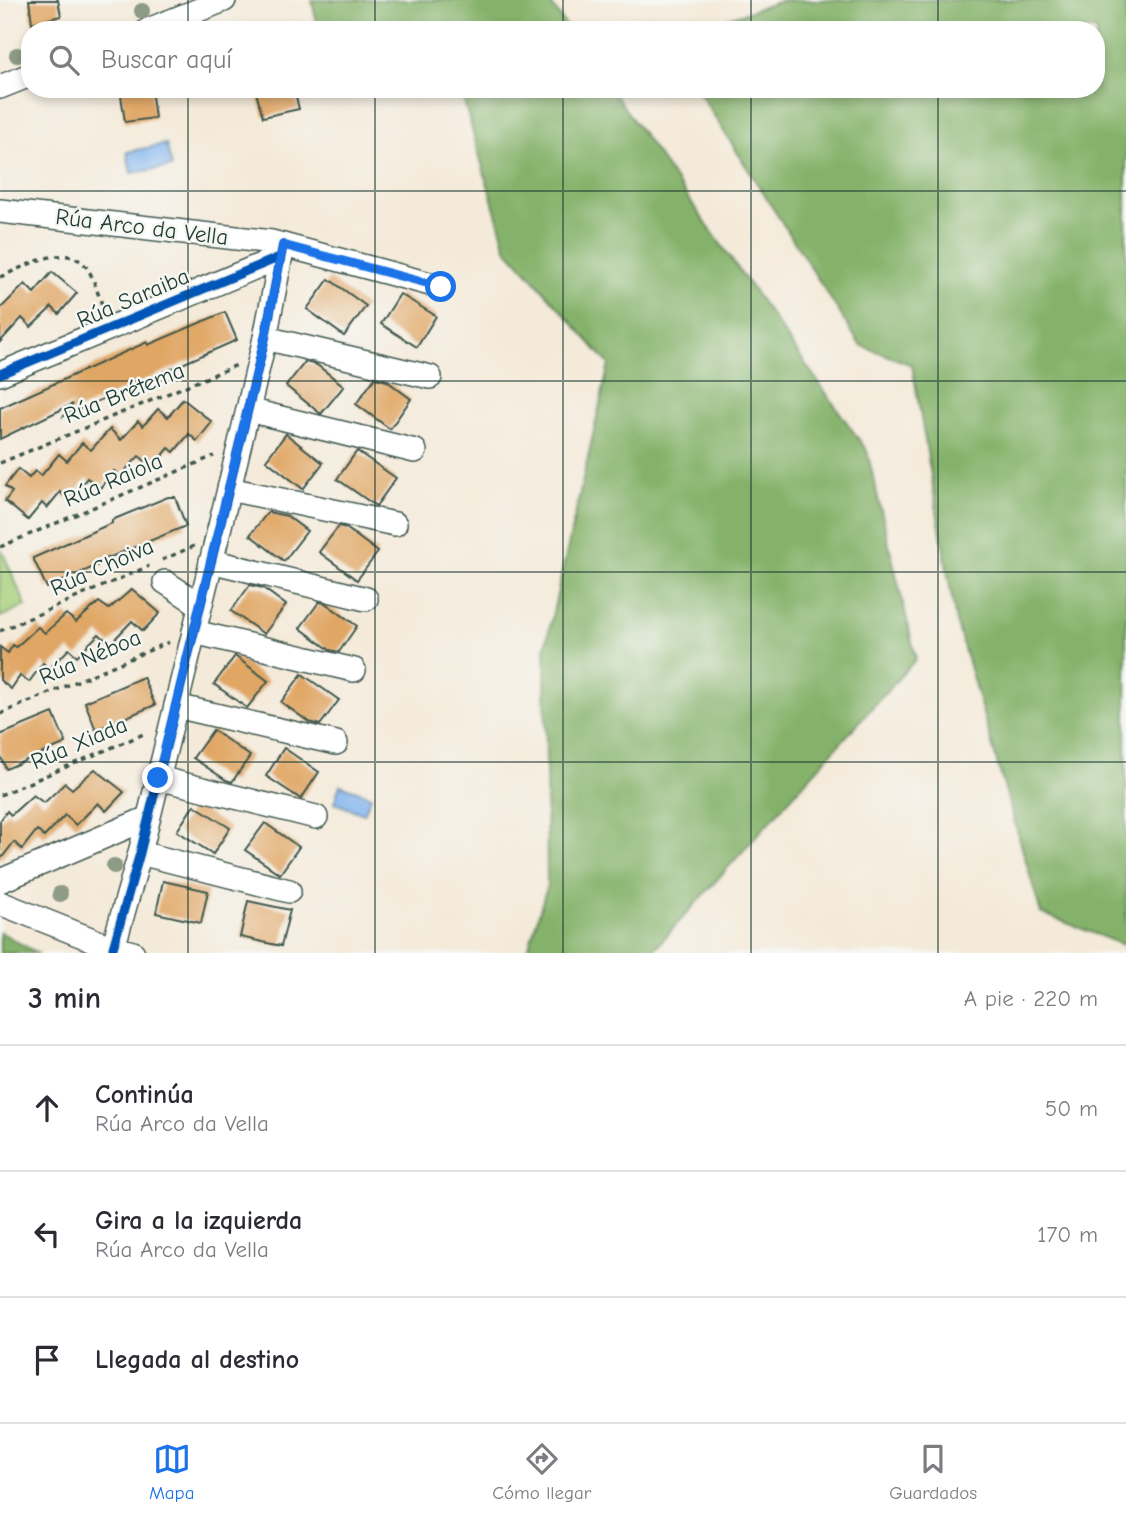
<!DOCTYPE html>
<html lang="es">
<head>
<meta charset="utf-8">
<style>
  :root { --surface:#fff; --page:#f7f7f7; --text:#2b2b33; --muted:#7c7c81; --line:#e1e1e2; --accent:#1a73e8 }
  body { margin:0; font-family:"Comic Neue",sans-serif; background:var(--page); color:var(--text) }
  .stop { position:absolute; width:21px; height:21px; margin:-16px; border:5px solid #1a73e8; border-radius:50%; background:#fff }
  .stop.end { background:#1a73e8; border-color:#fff; box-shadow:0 2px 7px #0008 }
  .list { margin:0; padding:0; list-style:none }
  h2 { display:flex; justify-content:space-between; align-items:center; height:91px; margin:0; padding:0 28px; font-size:30px }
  h2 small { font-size:23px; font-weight:400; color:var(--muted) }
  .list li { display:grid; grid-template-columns:46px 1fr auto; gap:21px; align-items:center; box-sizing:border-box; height:126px; padding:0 28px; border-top:2px solid var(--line) }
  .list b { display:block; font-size:26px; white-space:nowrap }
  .list p { margin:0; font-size:23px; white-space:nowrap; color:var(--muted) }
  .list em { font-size:23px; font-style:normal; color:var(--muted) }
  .icon { flex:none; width:38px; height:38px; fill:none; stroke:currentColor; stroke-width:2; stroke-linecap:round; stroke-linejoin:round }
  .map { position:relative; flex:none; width:1126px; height:953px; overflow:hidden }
  .search { position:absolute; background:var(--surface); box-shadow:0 4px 10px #0003; left:21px; right:21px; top:21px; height:77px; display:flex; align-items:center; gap:18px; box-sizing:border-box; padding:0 24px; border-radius:28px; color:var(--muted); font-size:26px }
  .sheet { height:469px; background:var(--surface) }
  nav { display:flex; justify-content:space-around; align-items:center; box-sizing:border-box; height:98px; border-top:2px solid var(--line); background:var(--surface); font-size:19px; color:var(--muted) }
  nav a { display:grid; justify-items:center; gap:4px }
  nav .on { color:var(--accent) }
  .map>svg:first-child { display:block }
</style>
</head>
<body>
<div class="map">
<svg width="1126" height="953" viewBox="0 0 1126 953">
  <rect width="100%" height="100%" fill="#f6f6f2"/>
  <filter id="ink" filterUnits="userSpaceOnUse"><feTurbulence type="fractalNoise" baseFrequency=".0143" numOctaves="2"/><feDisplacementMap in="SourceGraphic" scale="14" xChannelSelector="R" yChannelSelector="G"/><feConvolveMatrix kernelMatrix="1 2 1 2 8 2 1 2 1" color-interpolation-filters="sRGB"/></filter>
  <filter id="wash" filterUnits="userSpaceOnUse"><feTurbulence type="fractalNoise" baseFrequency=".00686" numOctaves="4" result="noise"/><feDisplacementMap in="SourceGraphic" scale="28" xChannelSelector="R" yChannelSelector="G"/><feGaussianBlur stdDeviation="1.57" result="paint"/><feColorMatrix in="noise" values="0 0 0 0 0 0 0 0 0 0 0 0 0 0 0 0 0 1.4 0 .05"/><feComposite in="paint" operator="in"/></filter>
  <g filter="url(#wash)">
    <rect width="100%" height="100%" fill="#f4ead9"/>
    <!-- green -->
    <polygon fill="#a7cf7a" stroke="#638657" stroke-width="2" points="0,551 2,551 26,606 0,617"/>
    <!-- forest -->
    <g fill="#85b26a" stroke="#52784f" stroke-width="2">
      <polygon points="312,0 548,0 569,30 318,30"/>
      <polygon points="784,0 1126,0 1126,946 1041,913 956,621 912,365 860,345 697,89 1096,89 1096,30 693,30"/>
      <polygon points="417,89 611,89 867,451 916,659 651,953 527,953 547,886 545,648 609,364 506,248 463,98"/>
      <polygon points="0,932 37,953 0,953"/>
    </g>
    <!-- water -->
    <g fill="#80b4ee" stroke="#507891" stroke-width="2">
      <polygon points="166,144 172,167 131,173 127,152"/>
      <polygon points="340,785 371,796 364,814 334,803"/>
    </g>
    <g id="blocks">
      <!-- building -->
      <g fill="#e0a663">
        <polygon points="29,0 58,0 61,16 32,23"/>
        <polygon points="120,89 151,89 155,118 125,122"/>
        <polygon points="255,89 294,89 299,109 263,117"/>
        <polygon points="52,272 77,293 59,314 52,307 31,327 22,318 0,342 0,309 25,284 34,293"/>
        <polygon points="329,279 366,306 344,336 307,309"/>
        <polygon points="400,294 436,316 417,347 381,324"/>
        <polygon points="225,312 237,340 64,416 73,404 0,439 0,408 147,342 148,345"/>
        <polygon points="305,362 317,365 344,386 321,414 286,386"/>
        <polygon points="375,378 387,381 411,399 390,429 356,404"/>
        <polygon points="183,399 212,422 197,441 189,434 174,452 169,448 153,467 139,456 120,476 114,471 100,488 87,478 69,500 60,492 47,508 42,503 28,520 5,501 12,492 5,486 18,469 29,478 35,471 41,476 59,454 67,461 82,443 91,450 110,429 121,440 138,421 143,426 158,409 168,417"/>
        <polygon points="286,434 323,463 303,489 266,460"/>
        <polygon points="357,451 396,478 376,506 337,479"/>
        <polygon points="168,497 175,497 186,526 103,560 105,562 47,588 33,558 112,523 112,520"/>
        <polygon points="268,512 287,516 307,531 284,561 250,535"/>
        <polygon points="339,526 346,528 378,552 357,580 319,552"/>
        <polygon points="250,585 263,588 286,605 264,634 231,611"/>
        <polygon points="132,589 160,613 143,631 132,621 110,644 99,634 77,656 69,649 49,669 43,663 29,682 20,676 11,689 0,680 0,647 8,653 13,645 16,647 38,627 45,633 66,614 76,622 99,602 109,609"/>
        <polygon points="319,602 325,603 357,626 339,652 330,650 300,628"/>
        <polygon points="235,656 268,681 247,708 214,684"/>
        <polygon points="302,674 339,700 320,725 309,722 281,702"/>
        <polygon points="143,677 155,705 96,730 85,702"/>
        <polygon points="53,713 66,743 6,769 0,755 0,735"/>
        <polygon points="213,730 250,756 232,782 226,780 193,758"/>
        <polygon points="284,748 319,772 301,799 266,776"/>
        <polygon points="95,769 124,792 106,811 98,803 76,825 65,815 44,837 37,830 22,849 14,842 0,860 0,821 7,811 11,815 33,795 44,803 65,783 72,789"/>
        <polygon points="194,805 230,828 213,854 177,831"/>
        <polygon points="265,823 299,847 280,874 245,850"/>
        <polygon points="163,881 208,891 201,923 156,913"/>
        <polygon points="248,901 290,910 281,946 240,937"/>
      </g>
    </g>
  </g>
  <g filter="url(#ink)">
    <use href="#blocks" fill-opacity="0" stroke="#3f574d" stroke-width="2"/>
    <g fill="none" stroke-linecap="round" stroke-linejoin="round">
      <defs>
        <g id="minor">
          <polyline points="148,30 224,0"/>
          <polyline points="0,87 30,75"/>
          <polyline points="0,211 272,242 441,287"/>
          <polyline points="265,338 430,377"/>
          <polyline points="0,374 280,257"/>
          <polyline points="248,410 415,451"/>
          <polyline points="229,489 395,524"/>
          <polyline points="211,561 366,599"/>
          <polyline points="165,582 200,605"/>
          <polyline points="194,632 354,670"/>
          <polyline points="176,706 336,743"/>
          <polyline points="158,778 316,817"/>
          <polyline points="140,853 289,891"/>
          <polyline points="0,881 148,818"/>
          <polyline points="0,903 113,948 133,953"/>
          <polyline points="113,948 140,853 229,489 265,338 283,245"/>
        </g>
      </defs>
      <!-- minor casing -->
      <use href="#minor" stroke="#3f574d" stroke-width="26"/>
      <!-- path -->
      <g stroke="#3f574d" stroke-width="3.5" stroke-dasharray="5 5" stroke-linecap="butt">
        <path d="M0,277C25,267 70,238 89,271C95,282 98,295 103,307"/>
        <polyline points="0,463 237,365"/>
        <polyline points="0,547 214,456"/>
        <polyline points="162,560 194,546"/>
        <polyline points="0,631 149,566"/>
        <polyline points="0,714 169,642"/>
        <polyline points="0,795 146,733"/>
      </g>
      <!-- minor -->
      <use href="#minor" stroke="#fff" stroke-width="23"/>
      <defs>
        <g id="cycleway">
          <polyline points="0,374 280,257"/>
          <polyline points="113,948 140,853 229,489 265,338 283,245"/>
        </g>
      </defs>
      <!-- cycleway casing -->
      <use href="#cycleway" stroke="#f6f6f2" stroke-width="13"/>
      <!-- cycleway -->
      <use href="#cycleway" stroke="#0057b8" stroke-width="9"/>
    </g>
    <!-- trees -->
    <g fill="#8e9b86">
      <circle cx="142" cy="11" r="8"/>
      <circle cx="17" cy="55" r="8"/>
      <circle cx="114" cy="866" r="8"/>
      <circle cx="60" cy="894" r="8"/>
    </g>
  </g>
  <g fill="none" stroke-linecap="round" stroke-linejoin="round" filter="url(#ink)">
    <!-- route -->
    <polyline stroke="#1a73e8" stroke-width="9" points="158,778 265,338 283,245 441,287"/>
  </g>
  <!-- grid -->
  <path fill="none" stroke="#1f3d34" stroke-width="2" stroke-opacity="0.55" d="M188,0V30M375,0V30M563,0V30M751,0V30M938,0V30M188,89V953M375,89V953M563,89V953M751,89V953M938,89V953M0,191H1126M0,381H1126M0,572H1126M0,762H1126"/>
  <g text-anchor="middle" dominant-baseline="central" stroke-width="5" stroke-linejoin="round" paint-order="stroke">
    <!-- street labels -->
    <g font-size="23" fill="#1f3d34" stroke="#f6f6f2">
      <text transform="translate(142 227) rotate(7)">Rúa Arco da Vella</text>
      <text transform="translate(133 298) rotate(-23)">Rúa Saraiba</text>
      <text transform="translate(124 393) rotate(-22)">Rúa Brétema</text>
      <text transform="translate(113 480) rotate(-23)">Rúa Raiola</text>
      <text transform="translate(102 567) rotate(-24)">Rúa Choiva</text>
      <text transform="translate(90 657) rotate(-23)">Rúa Néboa</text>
      <text transform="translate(79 743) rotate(-23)">Rúa Xiada</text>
    </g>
  </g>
</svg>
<div class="stop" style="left:441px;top:287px"></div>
<div class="stop end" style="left:158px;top:778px"></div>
<div class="search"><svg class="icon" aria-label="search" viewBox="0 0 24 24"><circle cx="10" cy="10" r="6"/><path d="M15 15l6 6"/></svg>Buscar aquí</div>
</div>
<section class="sheet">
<h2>3 min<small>A pie · 220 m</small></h2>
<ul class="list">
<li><svg class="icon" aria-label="ahead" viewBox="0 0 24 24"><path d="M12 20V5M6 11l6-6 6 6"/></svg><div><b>Continúa</b><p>Rúa Arco da Vella</p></div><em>50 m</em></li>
<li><svg class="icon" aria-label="left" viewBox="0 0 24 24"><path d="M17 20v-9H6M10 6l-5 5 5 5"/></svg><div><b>Gira a la izquierda</b><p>Rúa Arco da Vella</p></div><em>170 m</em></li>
<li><svg class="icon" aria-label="arrive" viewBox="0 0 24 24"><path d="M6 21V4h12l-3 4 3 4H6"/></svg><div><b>Llegada al destino</b></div></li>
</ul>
</section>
<nav>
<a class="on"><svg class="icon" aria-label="map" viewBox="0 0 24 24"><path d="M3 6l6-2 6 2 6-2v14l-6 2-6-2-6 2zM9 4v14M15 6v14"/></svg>Mapa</a>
<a><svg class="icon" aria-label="directions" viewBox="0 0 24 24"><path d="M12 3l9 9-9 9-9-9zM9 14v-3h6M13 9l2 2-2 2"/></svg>Cómo llegar</a>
<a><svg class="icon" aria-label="saved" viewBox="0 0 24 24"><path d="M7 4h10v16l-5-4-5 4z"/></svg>Guardados</a>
</nav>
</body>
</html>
